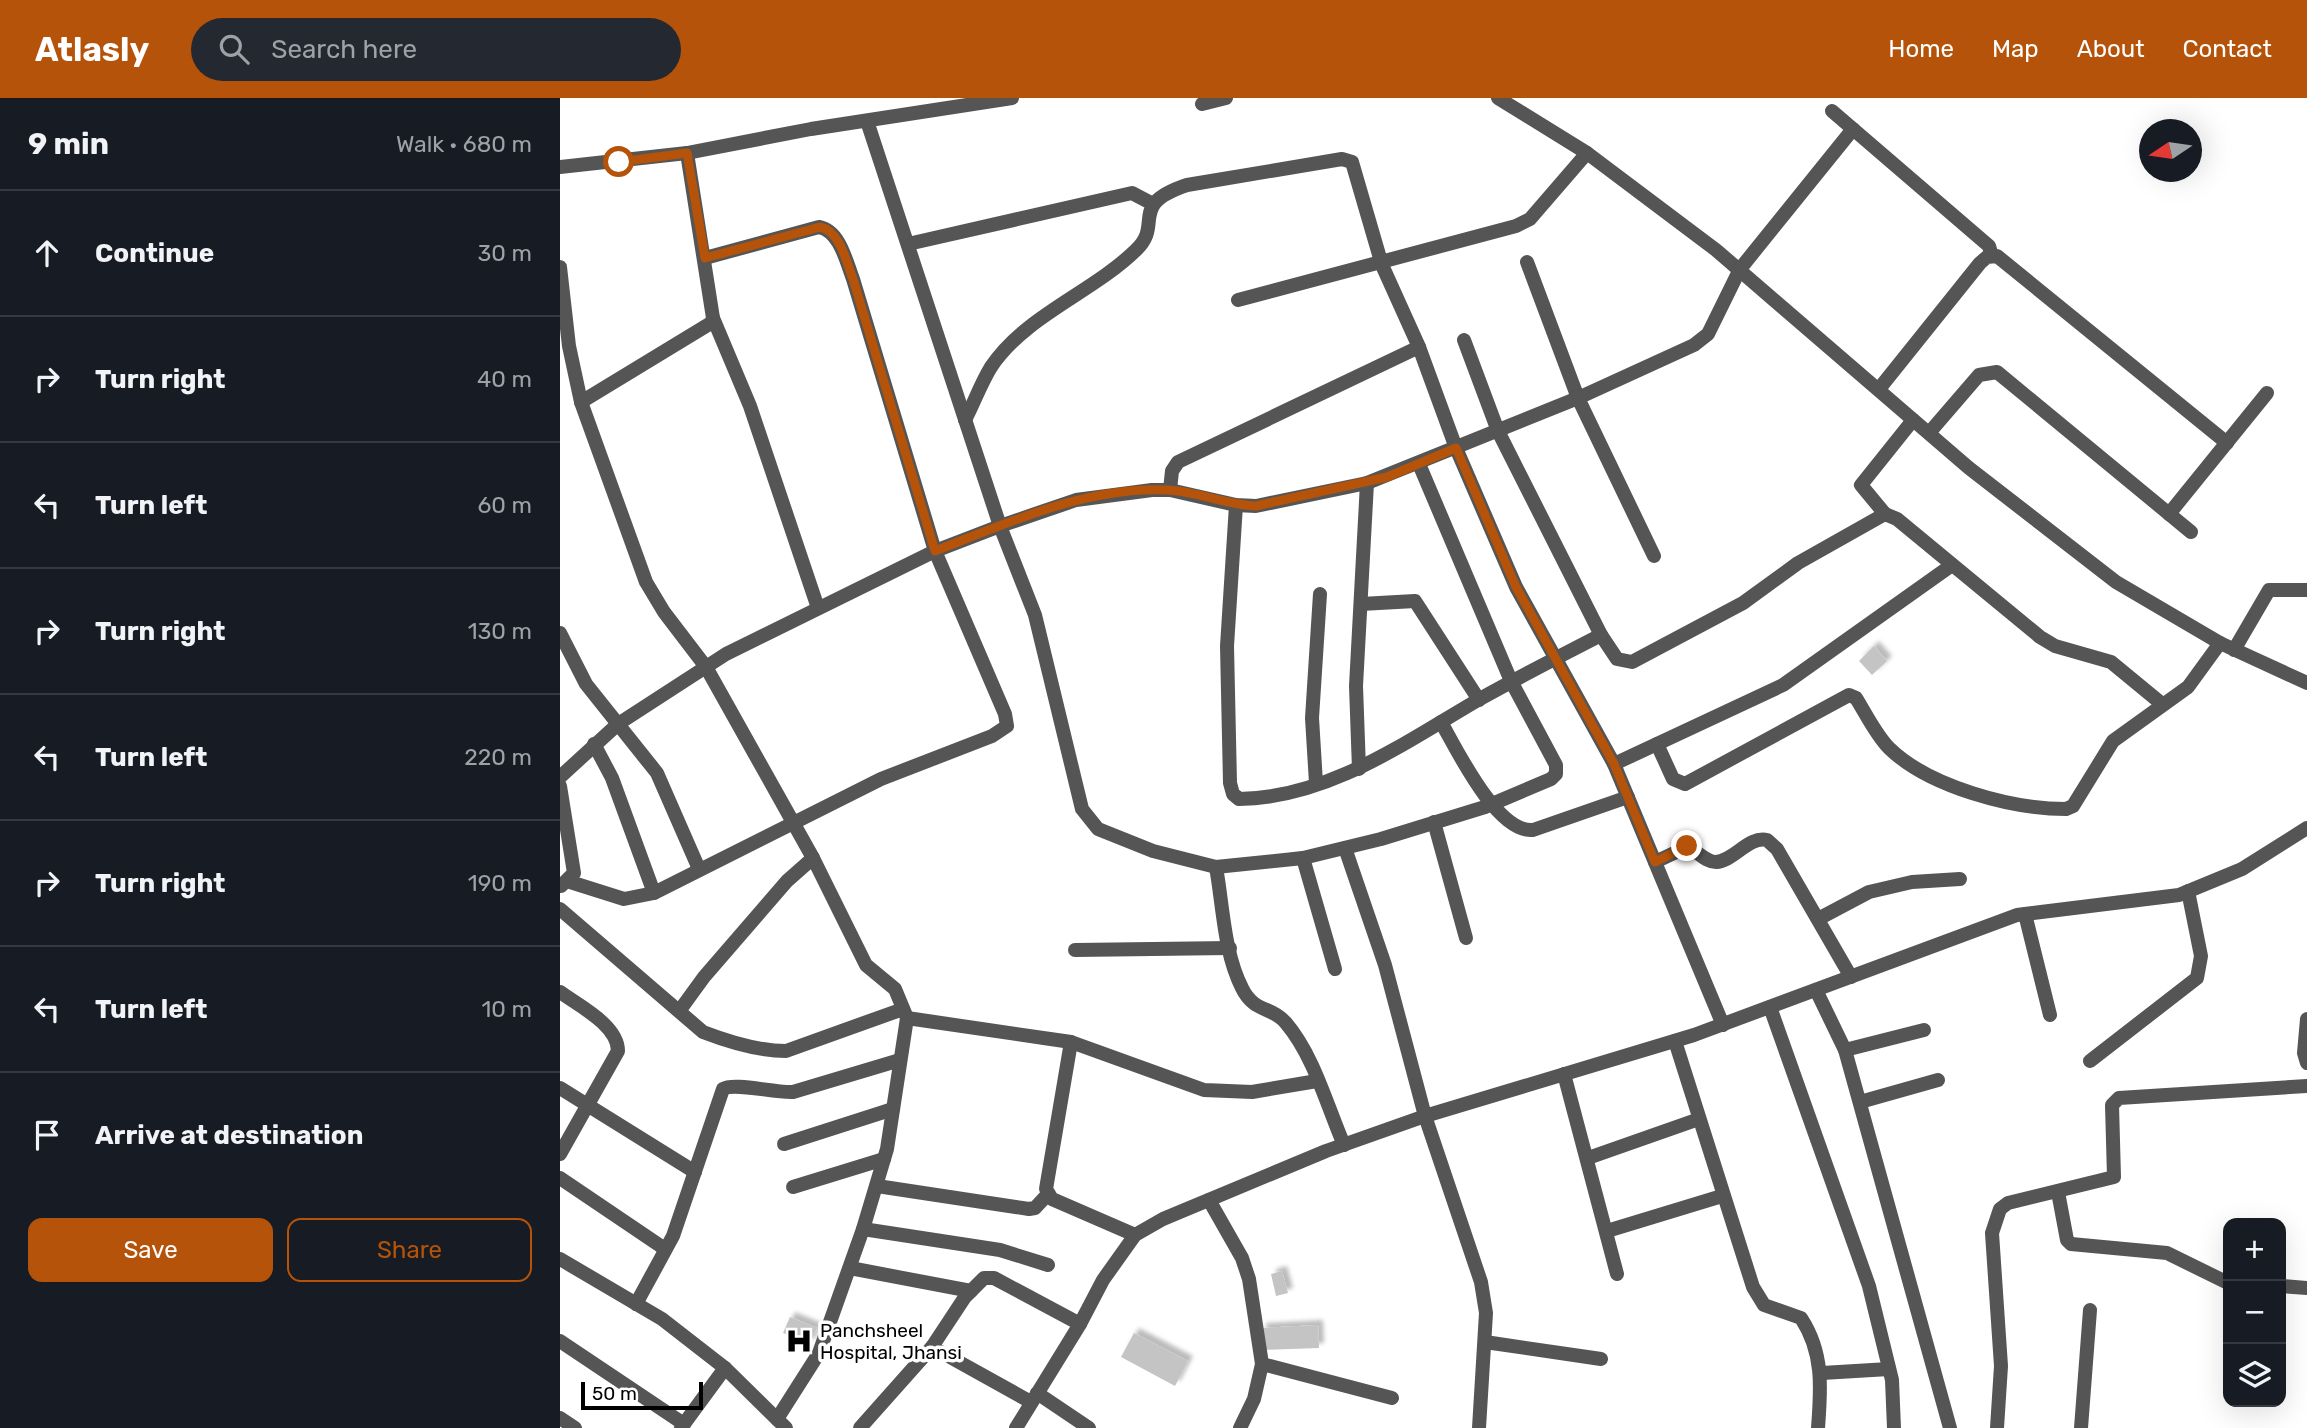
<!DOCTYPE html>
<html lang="en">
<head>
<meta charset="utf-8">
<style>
  :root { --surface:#171b24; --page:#242831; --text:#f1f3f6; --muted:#9ea1a6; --line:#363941; --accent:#b45309 }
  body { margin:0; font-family:Rubik,sans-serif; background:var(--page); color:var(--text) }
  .controls { position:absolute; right:21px; bottom:21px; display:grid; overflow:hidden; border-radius:14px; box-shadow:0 7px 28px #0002 }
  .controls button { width:63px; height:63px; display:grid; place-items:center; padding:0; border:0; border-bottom:2px solid var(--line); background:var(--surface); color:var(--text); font:35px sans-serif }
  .compass { position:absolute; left:1579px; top:21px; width:63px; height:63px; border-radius:50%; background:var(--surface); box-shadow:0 7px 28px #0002; rotate:257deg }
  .scale { position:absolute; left:21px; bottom:18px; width:122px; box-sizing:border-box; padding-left:7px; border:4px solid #000; border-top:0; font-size:19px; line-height:24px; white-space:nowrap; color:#000; -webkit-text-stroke:5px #fff; paint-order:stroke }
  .stop { position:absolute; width:21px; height:21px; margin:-16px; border:5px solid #b45309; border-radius:50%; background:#fff }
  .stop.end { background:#b45309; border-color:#fff; box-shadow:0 2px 7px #0008 }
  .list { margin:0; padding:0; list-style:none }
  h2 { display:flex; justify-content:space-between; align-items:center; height:91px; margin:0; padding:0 28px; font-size:30px }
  h2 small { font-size:23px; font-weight:400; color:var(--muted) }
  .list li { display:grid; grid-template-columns:46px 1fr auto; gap:21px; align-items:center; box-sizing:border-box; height:126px; padding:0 28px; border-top:2px solid var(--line) }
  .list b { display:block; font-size:26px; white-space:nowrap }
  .list em { font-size:23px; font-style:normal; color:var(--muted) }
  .actions { display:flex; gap:14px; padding:21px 28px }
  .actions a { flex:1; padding:16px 0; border:2px solid var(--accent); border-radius:14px; text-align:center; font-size:24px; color:var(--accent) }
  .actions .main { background:var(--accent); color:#fff }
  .icon { flex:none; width:38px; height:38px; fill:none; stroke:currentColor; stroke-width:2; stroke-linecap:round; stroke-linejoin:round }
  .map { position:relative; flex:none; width:1747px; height:1330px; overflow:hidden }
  header { display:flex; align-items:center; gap:42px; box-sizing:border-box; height:98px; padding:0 35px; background:var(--accent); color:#fff }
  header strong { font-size:33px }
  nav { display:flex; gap:38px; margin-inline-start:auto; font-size:24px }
  .search { width:490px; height:63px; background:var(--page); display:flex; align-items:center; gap:18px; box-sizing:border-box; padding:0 24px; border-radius:38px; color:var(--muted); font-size:26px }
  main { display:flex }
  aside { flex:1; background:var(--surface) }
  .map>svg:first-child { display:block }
</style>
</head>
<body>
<header>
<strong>Atlasly</strong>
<div class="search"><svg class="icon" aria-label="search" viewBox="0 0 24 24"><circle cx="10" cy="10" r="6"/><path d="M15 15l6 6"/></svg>Search here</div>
<nav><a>Home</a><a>Map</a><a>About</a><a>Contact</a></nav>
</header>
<main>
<aside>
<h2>9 min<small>Walk · 680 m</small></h2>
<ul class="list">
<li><svg class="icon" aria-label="ahead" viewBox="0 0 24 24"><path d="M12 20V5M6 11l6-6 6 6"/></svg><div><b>Continue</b></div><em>30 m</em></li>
<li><svg class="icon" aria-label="right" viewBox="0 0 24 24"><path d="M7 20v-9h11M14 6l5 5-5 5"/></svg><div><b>Turn right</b></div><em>40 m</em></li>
<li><svg class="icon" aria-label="left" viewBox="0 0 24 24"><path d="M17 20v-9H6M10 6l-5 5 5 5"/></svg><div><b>Turn left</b></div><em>60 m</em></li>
<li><svg class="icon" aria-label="right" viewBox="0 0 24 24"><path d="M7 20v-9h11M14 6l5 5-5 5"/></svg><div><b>Turn right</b></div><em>130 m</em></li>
<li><svg class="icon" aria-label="left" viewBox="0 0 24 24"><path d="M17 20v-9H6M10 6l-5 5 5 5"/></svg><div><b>Turn left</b></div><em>220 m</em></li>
<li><svg class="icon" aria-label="right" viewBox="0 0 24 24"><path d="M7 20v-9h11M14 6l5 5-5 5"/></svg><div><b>Turn right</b></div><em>190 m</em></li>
<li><svg class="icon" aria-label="left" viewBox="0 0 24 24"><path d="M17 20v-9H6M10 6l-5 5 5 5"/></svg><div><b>Turn left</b></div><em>10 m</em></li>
<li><svg class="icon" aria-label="arrive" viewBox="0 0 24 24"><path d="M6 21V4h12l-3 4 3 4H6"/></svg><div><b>Arrive at destination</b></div></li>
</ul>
<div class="actions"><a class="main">Save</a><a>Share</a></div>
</aside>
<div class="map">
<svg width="1747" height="1330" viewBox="0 0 1747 1330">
  <defs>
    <filter id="shadow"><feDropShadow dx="5" dy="-5" stdDeviation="2" flood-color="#0004"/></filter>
  </defs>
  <rect width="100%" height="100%" fill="#fff"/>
  <!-- building -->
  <g fill="#c4c4c4" filter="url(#shadow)">
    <polygon points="1314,548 1327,563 1312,577 1299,563"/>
    <polygon points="722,1173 728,1195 716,1198 711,1176"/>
    <polygon points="230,1219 257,1230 250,1246 223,1235"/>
    <polygon points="758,1227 759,1250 702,1252 701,1230"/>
    <polygon points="574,1235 628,1263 615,1288 561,1259"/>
  </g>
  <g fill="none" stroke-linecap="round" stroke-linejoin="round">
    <!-- street -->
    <g stroke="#555" stroke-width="14">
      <polyline points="938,0 1027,55 1156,152 1409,370 1556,484 1660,545 1747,585"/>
      <polyline points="642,6 666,0"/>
      <polyline points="1272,13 1429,148 1432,158"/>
      <polyline points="307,23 440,428 475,517 522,711 538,731 593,753 656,769 743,760 821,741 925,709 991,681 996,676 996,667 951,583 859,366"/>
      <polyline points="0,69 127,55 251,31 452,0"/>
      <polyline points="348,146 572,95 591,105"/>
      <polyline points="967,164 1018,300 1094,458"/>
      <polyline points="0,169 9,248 21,304 86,484 104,514 146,569 253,760 306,867 335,891 347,920 327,1051 303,1131 259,1255 217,1321"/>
      <polyline points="678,202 956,128 970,121 1027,55"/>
      <polyline points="153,220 190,308 258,510"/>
      <polyline points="904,242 938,333 1041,537 1057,561 1072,564 1183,505 1238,465 1325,416 1337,421 1480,539 1495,548 1551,564 1602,606"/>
      <polyline points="1319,291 1420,165 1427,159 1437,158 1667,345"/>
      <polyline points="21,304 151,225 153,220 127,55"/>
      <path d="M405,322C414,305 421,285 431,269C466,217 532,195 576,152C604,126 567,107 627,87L782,61L792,64L822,167L859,249L896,350L956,489L1054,666L1163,927"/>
      <polyline points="1369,335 1419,277 1437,274 1631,434"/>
      <polyline points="610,392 612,373 618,364 859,249"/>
      <path d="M676,407L667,548L670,685L673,696L679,701C768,700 844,645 918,602C959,579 1000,558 1041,537"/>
      <polyline points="1325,416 1301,387 1353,322"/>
      <polyline points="1609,416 1707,295"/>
      <polyline points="801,506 855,503 919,602"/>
      <polyline points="0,535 26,586 97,675 139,771"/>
      <polyline points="1674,552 1709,492 1747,492"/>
      <path d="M881,624C897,652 937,735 973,732L1068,699"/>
      <polyline points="34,646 52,680 94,795"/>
      <path d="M1097,646L1113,681L1125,686L1289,597L1296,600C1306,616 1316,637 1329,650C1369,689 1452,711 1506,711L1513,708L1553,643L1628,589L1660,545"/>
      <polyline points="1054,666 1223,587 1392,467"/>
      <polyline points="799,671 796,588 807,385"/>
      <polyline points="0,679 58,626 166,556 375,453 440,428 516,402 592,392 610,392 676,407 696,408 807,385 1018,300 1134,247 1148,236 1180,171 1293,31"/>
      <polyline points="756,685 752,620 760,496"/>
      <polyline points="0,688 14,775 1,788"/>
      <polyline points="874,724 906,840"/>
      <polyline points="785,750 825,867 865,1018 921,1184 926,1215 919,1330"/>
      <polyline points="743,760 775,871"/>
      <path d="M1095,764L1127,749C1137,752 1145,764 1156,764C1174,763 1188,738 1207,742L1217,751L1291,879"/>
      <path d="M656,769C663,808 664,855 682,890C694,915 712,908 726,925C754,958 767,1008 784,1047"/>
      <path d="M7,783L64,801L94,795L321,681L432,638L447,628L445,616L375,453L293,181C286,163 280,133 259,129L145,160"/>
      <path d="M0,811L143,934C169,944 199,953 226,953L343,911"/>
      <polyline points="1465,816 1490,917"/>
      <polyline points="1258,821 1309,794 1352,784 1400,781"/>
      <polyline points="515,852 670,850"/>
      <polyline points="1256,892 1285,952 1390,1330"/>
      <path d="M0,894C19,908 58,927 58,953L0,1056"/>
      <polyline points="1210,909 1309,1188 1332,1282 1334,1330"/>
      <polyline points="120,912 144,879 227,783 253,760"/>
      <polyline points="347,920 511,944 644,992 692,994 757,983"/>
      <polyline points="1747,921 1744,955 1747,965"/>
      <path d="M1115,943L1193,1189L1204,1207L1241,1220C1264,1255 1261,1291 1258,1330"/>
      <polyline points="511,944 486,1091 492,1101 575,1137"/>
      <polyline points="1285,952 1364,932"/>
      <polyline points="1530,963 1637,880 1641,858 1628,793"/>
      <polyline points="1004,976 1057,1176"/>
      <polyline points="0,990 135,1074"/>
      <polyline points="1300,1004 1378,982"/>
      <polyline points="224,1046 333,1011"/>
      <polyline points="1028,1060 1139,1021"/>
      <polyline points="0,1080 105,1151"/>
      <polyline points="317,1088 469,1111 475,1110 488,1096"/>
      <polyline points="233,1089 324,1061"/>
      <polyline points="1498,1094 1507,1142 1511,1146 1607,1155 1668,1185"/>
      <polyline points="649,1102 682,1160 689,1181 702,1266 694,1301 680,1330"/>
      <polyline points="303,1131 440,1152 488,1167"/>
      <polyline points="1047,1133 1162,1098"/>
      <polyline points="0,1161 102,1221 165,1270 226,1330"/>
      <polyline points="290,1170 411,1193"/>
      <polyline points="1721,1188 1747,1190"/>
      <path d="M76,1206L113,1138L163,991C174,984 214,995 233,994L340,962"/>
      <polyline points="0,1243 124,1326"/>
      <polyline points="925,1244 1041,1261"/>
      <polyline points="372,1249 471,1304"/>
      <polyline points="702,1266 832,1300"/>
      <polyline points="1262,1275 1329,1271"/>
      <polyline points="477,1295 529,1330"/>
      <polyline points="0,1320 15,1330"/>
      <polyline points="121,1330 165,1270"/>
      <polyline points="300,1330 372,1249 405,1199 424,1180 434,1180 520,1226"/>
      <polyline points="456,1330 520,1226 543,1182 575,1137 603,1121 766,1053 865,1018 1134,937 1457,817 1619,797 1682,771 1747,730"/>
      <polyline points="1437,1330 1441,1268 1432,1135 1440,1111 1448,1105 1554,1079 1552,1007 1559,1000 1747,988"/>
      <polyline points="1521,1330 1530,1212"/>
    </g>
  </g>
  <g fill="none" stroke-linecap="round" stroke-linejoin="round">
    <!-- route -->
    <path stroke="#b45309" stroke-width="9" d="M59,64L127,55L145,160L260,129C280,133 286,163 293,181L375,453C448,425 527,388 607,392C637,393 665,407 696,408L827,379L896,350L956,489L1054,666L1095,764L1127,748"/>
  </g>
  <!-- icons -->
  <defs>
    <symbol id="hospital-bare" viewBox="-9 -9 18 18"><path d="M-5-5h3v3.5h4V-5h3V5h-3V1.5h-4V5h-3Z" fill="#000" stroke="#fff" stroke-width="2.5" paint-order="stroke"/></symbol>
  </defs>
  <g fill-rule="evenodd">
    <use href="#hospital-bare" x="220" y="1224" width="38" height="38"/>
  </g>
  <g text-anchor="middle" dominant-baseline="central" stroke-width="7" stroke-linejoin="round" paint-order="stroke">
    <!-- poi labels -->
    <g font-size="19" fill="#000" stroke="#fff" text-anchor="start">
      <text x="260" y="1232">Panchsheel<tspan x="260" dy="22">Hospital, Jhansi</tspan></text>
    </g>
  </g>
</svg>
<div class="controls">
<button>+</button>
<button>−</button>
<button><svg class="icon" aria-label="layers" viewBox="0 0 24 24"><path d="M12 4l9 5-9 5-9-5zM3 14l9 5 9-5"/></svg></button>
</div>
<svg class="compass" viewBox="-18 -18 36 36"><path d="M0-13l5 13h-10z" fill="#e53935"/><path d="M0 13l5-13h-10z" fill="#9ea1a6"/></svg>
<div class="scale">50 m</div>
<div class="stop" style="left:59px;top:64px"></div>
<div class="stop end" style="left:1127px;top:748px"></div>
</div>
</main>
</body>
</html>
